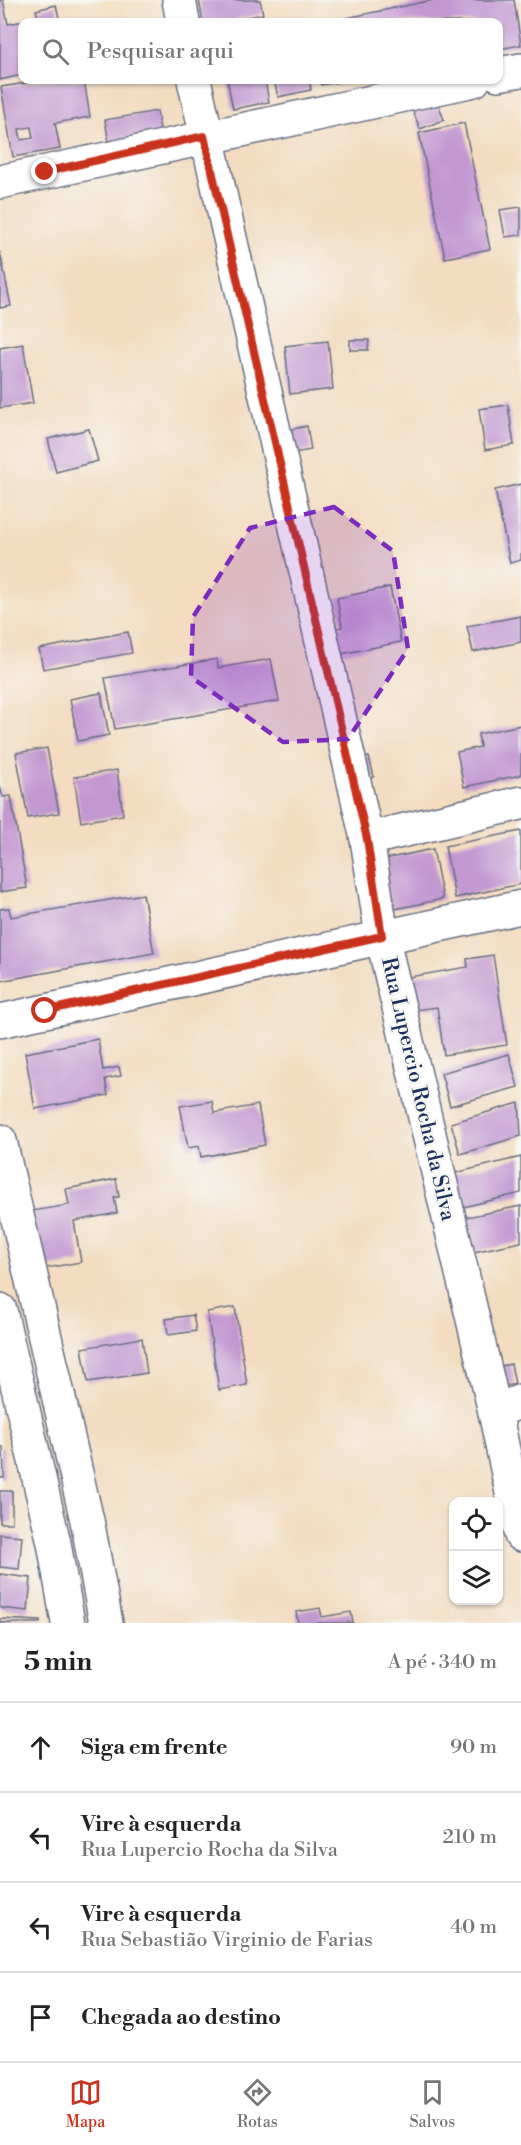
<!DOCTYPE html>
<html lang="pt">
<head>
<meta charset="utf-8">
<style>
  :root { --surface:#fff; --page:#f2f2f2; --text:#222; --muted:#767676; --line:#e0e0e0; --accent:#c8321e }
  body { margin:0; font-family:"Libre Bodoni",serif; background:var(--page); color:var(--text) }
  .controls { position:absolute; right:18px; bottom:18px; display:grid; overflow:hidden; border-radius:12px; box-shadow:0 2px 4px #0004 }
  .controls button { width:54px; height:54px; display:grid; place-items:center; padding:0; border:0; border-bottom:2px solid var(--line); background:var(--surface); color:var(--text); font:30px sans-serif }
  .stop { position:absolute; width:18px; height:18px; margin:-14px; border:4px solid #c8321e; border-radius:50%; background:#fff }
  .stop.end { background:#c8321e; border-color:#fff; box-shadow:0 2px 6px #0008 }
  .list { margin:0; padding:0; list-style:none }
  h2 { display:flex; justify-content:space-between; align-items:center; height:78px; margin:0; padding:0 24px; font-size:26px }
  h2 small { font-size:20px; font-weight:400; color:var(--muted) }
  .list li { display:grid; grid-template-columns:39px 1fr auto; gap:18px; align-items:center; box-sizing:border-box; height:90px; padding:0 24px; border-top:2px solid var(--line) }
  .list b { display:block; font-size:22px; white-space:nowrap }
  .list p { margin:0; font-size:20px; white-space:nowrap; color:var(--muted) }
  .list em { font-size:20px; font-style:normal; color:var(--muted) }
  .icon { flex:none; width:33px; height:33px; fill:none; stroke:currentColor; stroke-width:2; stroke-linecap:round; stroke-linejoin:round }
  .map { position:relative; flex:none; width:521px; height:1623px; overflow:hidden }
  .search { position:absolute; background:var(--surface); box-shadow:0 2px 4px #0004; left:18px; right:18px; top:18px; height:66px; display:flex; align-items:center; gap:15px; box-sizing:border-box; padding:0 21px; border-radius:12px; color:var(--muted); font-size:22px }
  .sheet { height:438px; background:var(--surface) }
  nav { display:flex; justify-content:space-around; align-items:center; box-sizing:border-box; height:84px; border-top:2px solid var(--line); background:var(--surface); font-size:16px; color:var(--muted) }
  nav a { display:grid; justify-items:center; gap:3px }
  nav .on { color:var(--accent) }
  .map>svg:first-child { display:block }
</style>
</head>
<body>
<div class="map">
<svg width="521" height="1623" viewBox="0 0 521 1623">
  <rect width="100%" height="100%" fill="#f6f6f2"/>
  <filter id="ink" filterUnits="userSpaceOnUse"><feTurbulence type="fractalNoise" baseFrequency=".0167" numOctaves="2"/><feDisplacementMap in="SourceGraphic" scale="12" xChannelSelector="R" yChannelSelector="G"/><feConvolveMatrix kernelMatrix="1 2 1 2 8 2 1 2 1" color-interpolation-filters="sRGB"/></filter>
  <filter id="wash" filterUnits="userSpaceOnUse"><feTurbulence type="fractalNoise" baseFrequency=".008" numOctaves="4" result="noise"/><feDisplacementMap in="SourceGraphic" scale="24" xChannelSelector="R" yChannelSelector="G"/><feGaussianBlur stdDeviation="1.35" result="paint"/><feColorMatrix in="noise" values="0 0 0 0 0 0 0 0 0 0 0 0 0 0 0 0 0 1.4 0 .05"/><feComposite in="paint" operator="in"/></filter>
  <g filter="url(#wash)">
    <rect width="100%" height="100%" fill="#f3dcbf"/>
    <g id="blocks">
      <!-- building -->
      <g fill="#c298d1" fill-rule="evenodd">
        <polygon points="0,0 3,0 8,24 38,18 36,10 56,5 60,22 22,22 22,75 0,80"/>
        <polygon points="199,0 260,0 263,14 224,22 203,22"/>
        <polygon points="433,0 514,0 521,45 498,49 498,22 327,22"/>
        <path d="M47,80H84L90,117L55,123L60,149L13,157L1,87ZM31,127L33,138L21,140L19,129Z"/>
        <polygon points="227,80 265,80 269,102 233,109"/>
        <polygon points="274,80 309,80 311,90 278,97"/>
        <polygon points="319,80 344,80 344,81 321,85"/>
        <polygon points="436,97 444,120 420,129 411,106"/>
        <polygon points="157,111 161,135 109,143 105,120"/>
        <polygon points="464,123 490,249 445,258 419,133"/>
        <polygon points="521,207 521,235 505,237 500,210"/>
        <polygon points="0,252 11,306 0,308"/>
        <polygon points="350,340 369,340 368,350 350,350"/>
        <polygon points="328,341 333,389 290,394 285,346"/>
        <polygon points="23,344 33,403 0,408 0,348"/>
        <polygon points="508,405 514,445 485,450 479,409"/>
        <polygon points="307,426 311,450 289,454 284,431"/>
        <polygon points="89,429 98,461 56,472 48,439"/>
        <polygon points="521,484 521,560 510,563 495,490"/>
        <polygon points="390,587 401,642 336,655 331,629 342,627 337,598"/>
        <polygon points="521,616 521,642 473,652 467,626"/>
        <polygon points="128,632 132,653 43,669 39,649"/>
        <polygon points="217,659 218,668 271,659 279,701 115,729 105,678"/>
        <polygon points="101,693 109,735 78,741 70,699"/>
        <polygon points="521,725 521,775 464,787 457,752 480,747 478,734"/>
        <polygon points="47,748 59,813 28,818 16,753"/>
        <polygon points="369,757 374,777 361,781 355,761"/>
        <polygon points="117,770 123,815 81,822 74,777"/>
        <polygon points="0,786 3,797 11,796 27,888 0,892"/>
        <polygon points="521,831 521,884 455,898 445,846"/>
        <polygon points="433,849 443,899 390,910 380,860"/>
        <polygon points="143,894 154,953 0,981 0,909 9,908 11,917"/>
        <polygon points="493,955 507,1045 444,1055 437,1007 415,1010 409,977 468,967 467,959"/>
        <polygon points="98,1039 103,1070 119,1067 121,1076 105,1079 108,1095 35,1109 25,1053"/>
        <polygon points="509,1054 518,1087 450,1106 441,1073"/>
        <polygon points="212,1101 214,1113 258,1105 265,1145 201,1157 199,1146 188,1148 180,1106"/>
        <polygon points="519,1103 521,1136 460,1154 451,1123"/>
        <polygon points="521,1157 521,1193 459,1208 451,1174"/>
        <polygon points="116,1179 119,1197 114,1197 117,1213 74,1221 81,1262 41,1269 32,1211 69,1205 66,1189"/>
        <polygon points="521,1206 521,1242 464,1254 457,1219"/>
        <polygon points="235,1307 247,1385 219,1390 207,1312"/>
        <polygon points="193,1315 196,1331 168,1335 166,1319"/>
        <polygon points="142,1338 147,1373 88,1382 82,1348"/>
        <polygon points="511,1364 515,1384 490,1389 486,1369"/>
        <polygon points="0,1447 3,1447 4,1478 0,1478"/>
        <rect x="0" y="1491" width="12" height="32"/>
        <polygon points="0,1534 22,1536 19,1569 0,1567"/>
        <polygon points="0,1574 31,1578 28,1611 0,1608"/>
        <polygon points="320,1608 322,1617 351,1612 353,1623 298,1623 296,1612"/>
        <polygon points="0,1619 40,1621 40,1623 0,1623"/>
      </g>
    </g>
  </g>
  <g filter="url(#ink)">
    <use href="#blocks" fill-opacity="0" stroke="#676c80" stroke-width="1.5"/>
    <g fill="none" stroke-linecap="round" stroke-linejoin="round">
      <defs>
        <g id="minor">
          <polyline points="179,0 183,22"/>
          <polyline points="498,74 521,70"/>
          <polyline points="194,80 367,839 382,936 495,1412 521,1535"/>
          <polyline points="0,182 474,80"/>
          <polyline points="367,839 521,803"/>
          <polyline points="0,1021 521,907"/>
          <polyline points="0,1141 88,1525 106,1623"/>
          <polyline points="0,1310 54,1543 68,1623"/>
          <polyline points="495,1412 521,1401"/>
        </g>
      </defs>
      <!-- minor casing -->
      <use href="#minor" stroke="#676c80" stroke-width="36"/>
      <!-- minor -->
      <use href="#minor" stroke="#fff" stroke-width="33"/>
    </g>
  </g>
  <g fill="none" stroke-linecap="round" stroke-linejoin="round" filter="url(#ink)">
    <!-- route -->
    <polyline stroke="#c8321e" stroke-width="8" points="45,1011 382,936 367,839 204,136 45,172"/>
  </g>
  <!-- marked area -->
  <path fill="#7b2cbf" fill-opacity="0.2" stroke="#7b2cbf" stroke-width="4.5" stroke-dasharray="12 8" stroke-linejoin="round" d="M334,507L393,551L408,649L348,739L283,742L191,677L193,617L250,528Z"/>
  <g text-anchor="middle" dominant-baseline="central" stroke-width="5" stroke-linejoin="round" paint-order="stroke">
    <!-- street labels -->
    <g font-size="21" fill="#1b2f5e" stroke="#f6f6f2">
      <text transform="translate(418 1089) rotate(77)">Rua Lupercio Rocha da Silva</text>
    </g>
  </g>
</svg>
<div class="controls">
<button><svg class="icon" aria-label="locate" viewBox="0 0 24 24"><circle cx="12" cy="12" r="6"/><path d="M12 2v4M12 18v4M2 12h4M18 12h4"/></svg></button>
<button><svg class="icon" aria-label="layers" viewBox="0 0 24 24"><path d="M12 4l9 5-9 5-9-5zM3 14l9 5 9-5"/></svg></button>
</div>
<div class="stop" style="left:45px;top:1011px"></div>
<div class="stop end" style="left:45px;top:172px"></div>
<div class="search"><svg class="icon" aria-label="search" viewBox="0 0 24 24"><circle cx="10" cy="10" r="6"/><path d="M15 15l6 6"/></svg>Pesquisar aqui</div>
</div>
<section class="sheet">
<h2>5 min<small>A pé · 340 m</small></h2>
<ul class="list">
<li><svg class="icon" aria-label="ahead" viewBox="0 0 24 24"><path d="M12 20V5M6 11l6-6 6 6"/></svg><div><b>Siga em frente</b></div><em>90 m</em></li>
<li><svg class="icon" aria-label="left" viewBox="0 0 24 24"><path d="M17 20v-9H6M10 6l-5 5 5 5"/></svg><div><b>Vire à esquerda</b><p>Rua Lupercio Rocha da Silva</p></div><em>210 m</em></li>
<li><svg class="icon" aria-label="left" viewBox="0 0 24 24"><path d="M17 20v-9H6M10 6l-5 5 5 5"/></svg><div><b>Vire à esquerda</b><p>Rua Sebastião Virginio de Farias</p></div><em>40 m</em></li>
<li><svg class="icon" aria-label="arrive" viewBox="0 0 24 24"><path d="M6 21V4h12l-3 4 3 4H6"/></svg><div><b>Chegada ao destino</b></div></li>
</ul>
</section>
<nav>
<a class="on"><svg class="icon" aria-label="map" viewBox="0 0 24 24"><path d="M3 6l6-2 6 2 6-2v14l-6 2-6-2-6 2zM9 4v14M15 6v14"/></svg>Mapa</a>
<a><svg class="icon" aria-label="directions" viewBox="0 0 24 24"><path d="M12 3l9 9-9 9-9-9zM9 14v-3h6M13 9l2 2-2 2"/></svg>Rotas</a>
<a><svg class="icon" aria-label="saved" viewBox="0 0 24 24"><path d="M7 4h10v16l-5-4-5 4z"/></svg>Salvos</a>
</nav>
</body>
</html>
